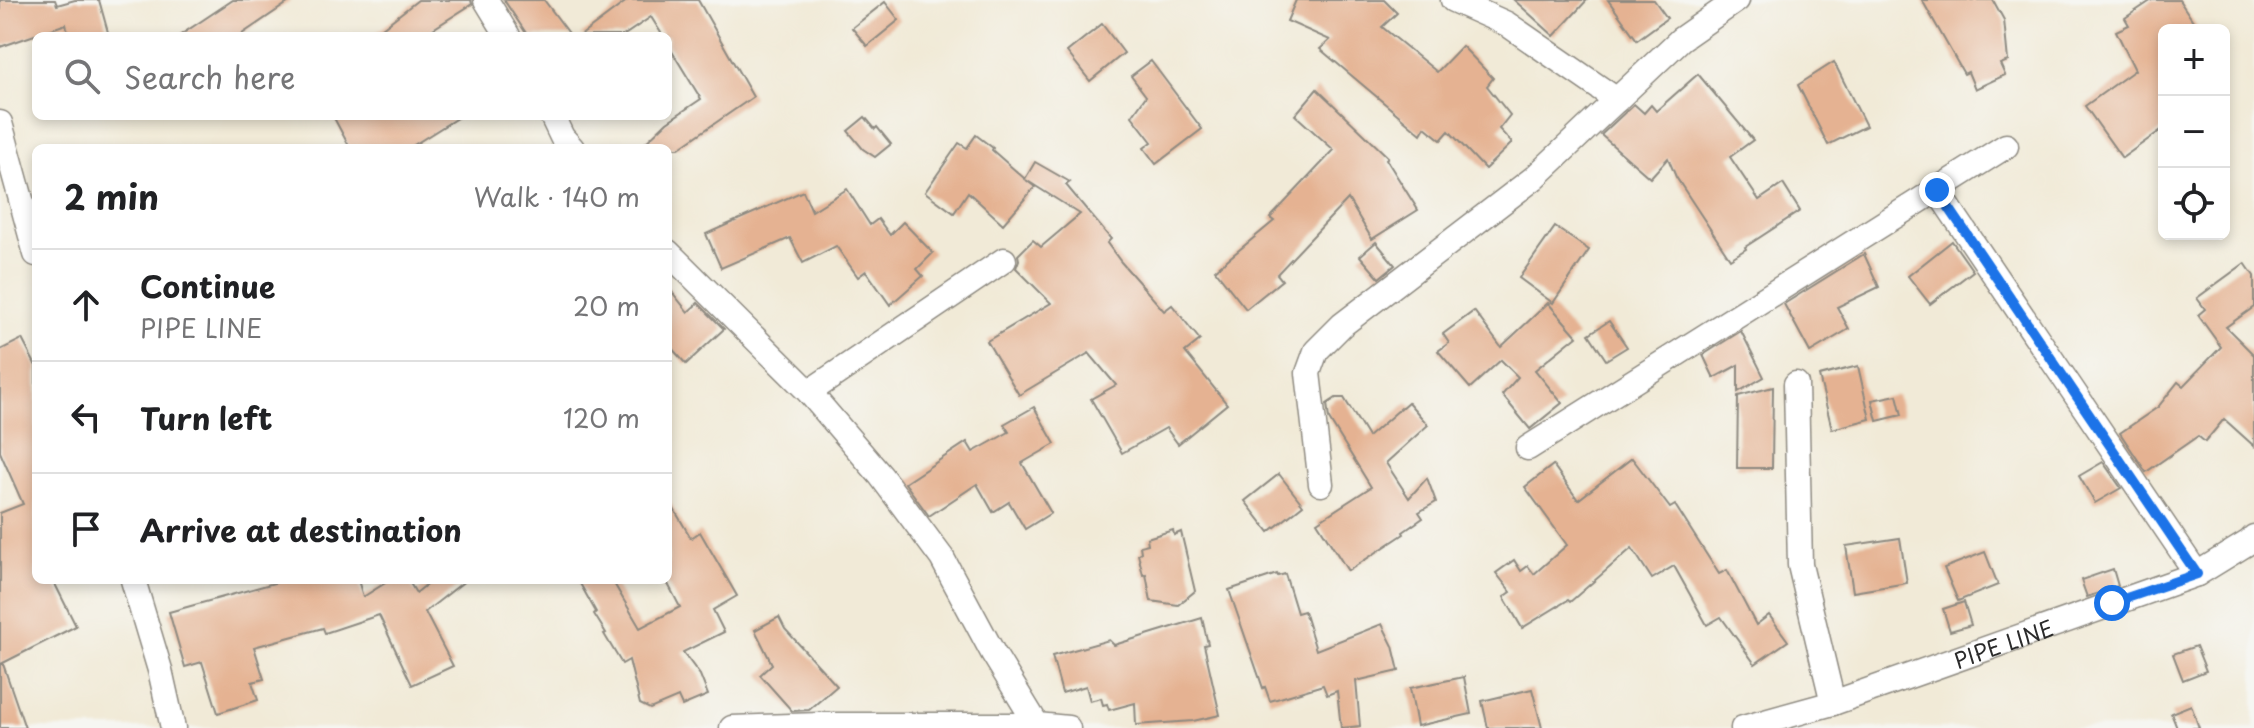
<!DOCTYPE html>
<html lang="en">
<head>
<meta charset="utf-8">
<style>
  :root { --surface:#fff; --page:#f6f6f6; --text:#202124; --muted:#757577; --line:#e0e0e0 }
  body { margin:0; font-family:"Playpen Sans",sans-serif; background:var(--page); color:var(--text) }
  .controls { position:absolute; right:24px; top:24px; display:grid; overflow:hidden; border-radius:12px; box-shadow:0 4px 12px #0003 }
  .controls button { width:72px; height:72px; display:grid; place-items:center; padding:0; border:0; border-bottom:2px solid var(--line); background:var(--surface); color:var(--text); font:40px sans-serif }
  .stop { position:absolute; width:24px; height:24px; margin:-18px; border:6px solid #1a73e8; border-radius:50%; background:#fff }
  .stop.end { background:#1a73e8; border-color:#fff; box-shadow:0 2px 8px #0008 }
  .list { margin:0; padding:0; list-style:none }
  h2 { display:flex; justify-content:space-between; align-items:center; height:104px; margin:0; padding:0 32px; font-size:34px }
  h2 small { font-size:26px; font-weight:400; color:var(--muted) }
  .list li { display:grid; grid-template-columns:52px 1fr auto; gap:24px; align-items:center; box-sizing:border-box; height:112px; padding:0 32px; border-top:2px solid var(--line) }
  .list b { display:block; font-size:30px; white-space:nowrap }
  .list p { margin:0; font-size:26px; white-space:nowrap; color:var(--muted) }
  .list em { font-size:26px; font-style:normal; color:var(--muted) }
  .icon { flex:none; width:44px; height:44px; fill:none; stroke:currentColor; stroke-width:2; stroke-linecap:round; stroke-linejoin:round }
  .map { position:relative; flex:none; width:2254px; height:728px; overflow:hidden }
  .search { position:absolute; background:var(--surface); box-shadow:0 4px 12px #0003; left:32px; top:32px; width:640px; height:88px; display:flex; align-items:center; gap:20px; box-sizing:border-box; padding:0 28px; border-radius:12px; color:var(--muted); font-size:30px }
  .panel { position:absolute; background:var(--surface); box-shadow:0 4px 12px #0003; left:32px; top:144px; width:640px; height:440px; border-radius:12px }
  .map>svg:first-child { display:block }
</style>
</head>
<body>
<div class="map">
<svg width="2254" height="728" viewBox="0 0 2254 728">
  <rect width="100%" height="100%" fill="#f6f6f2"/>
  <filter id="ink" filterUnits="userSpaceOnUse"><feTurbulence type="fractalNoise" baseFrequency=".0125" numOctaves="2"/><feDisplacementMap in="SourceGraphic" scale="16" xChannelSelector="R" yChannelSelector="G"/><feConvolveMatrix kernelMatrix="1 2 1 2 8 2 1 2 1" color-interpolation-filters="sRGB"/></filter>
  <filter id="wash" filterUnits="userSpaceOnUse"><feTurbulence type="fractalNoise" baseFrequency=".006" numOctaves="4" result="noise"/><feDisplacementMap in="SourceGraphic" scale="32" xChannelSelector="R" yChannelSelector="G"/><feGaussianBlur stdDeviation="1.8" result="paint"/><feColorMatrix in="noise" values="0 0 0 0 0 0 0 0 0 0 0 0 0 0 0 0 0 1.4 0 .05"/><feComposite in="paint" operator="in"/></filter>
  <g filter="url(#wash)">
    <rect width="100%" height="100%" fill="#f1ead7"/>
    <g id="blocks">
      <!-- building -->
      <g fill="#e5b292">
        <polygon points="0,0 55,0 57,5 75,0 99,0 109,36 69,36 66,24 0,47"/>
        <polygon points="233,0 292,0 239,36 179,36"/>
        <polygon points="418,0 471,0 472,4 422,36 372,36"/>
        <polygon points="504,0 544,0 571,36 528,36"/>
        <polygon points="628,0 698,0 753,97 679,148 640,148 667,122 701,99 668,45 668,36 663,36 651,17 623,36 580,36"/>
        <polygon points="1296,0 1384,0 1397,13 1382,27 1437,72 1462,46 1493,78 1487,86 1510,115 1499,129 1512,143 1485,169 1449,131 1441,140 1425,127 1421,134 1320,49 1330,40 1287,21"/>
        <polygon points="1514,0 1587,0 1554,36"/>
        <polygon points="1608,0 1654,0 1667,18 1637,40"/>
        <polygon points="1922,0 1993,0 2004,20 2008,61 2000,64 2005,75 1975,89 1968,72 1964,74"/>
        <polygon points="2152,0 2179,0 2199,30 2164,30 2164,128 2122,158 2085,106 2135,70 2116,31 2129,25 2125,18"/>
        <polygon points="885,2 899,20 867,46 852,28"/>
        <polygon points="1102,24 1124,53 1090,81 1067,52"/>
        <polygon points="1151,61 1202,129 1156,164 1144,148 1152,142 1132,116 1146,96 1131,76"/>
        <polygon points="1834,62 1866,126 1828,145 1798,85"/>
        <polygon points="1698,74 1753,140 1730,157 1759,200 1783,184 1800,211 1745,247 1746,249 1730,259 1676,177 1668,158 1650,178 1601,135 1634,104 1644,113 1651,105 1656,111"/>
        <polygon points="1317,89 1388,157 1386,159 1418,210 1372,239 1348,199 1277,274 1282,280 1246,309 1215,270 1274,221 1270,218 1334,150 1295,115"/>
        <polygon points="333,116 460,116 409,148 350,148"/>
        <polygon points="865,117 875,129 877,127 891,144 875,157 863,149 848,131"/>
        <polygon points="976,135 993,148 992,150 1025,179 1035,162 1070,182 1066,185 1111,239 1107,243 1121,262 1164,311 1172,305 1200,340 1185,352 1227,404 1178,444 1166,428 1122,453 1091,399 1116,385 1089,353 1019,395 987,341 1051,303 1016,268 1019,260 1018,255 1033,240 1041,247 1080,214 1026,180 1035,187 1003,224 968,192 954,213 925,192 959,143 967,148"/>
        <polygon points="847,189 870,225 878,219 890,235 903,222 933,253 917,269 923,276 890,305 866,271 858,277 836,246 803,263 790,238 721,268 706,234 803,191 812,211"/>
        <polygon points="1555,227 1589,250 1553,303 1519,278"/>
        <polygon points="1952,241 1973,271 1930,304 1908,276"/>
        <polygon points="1376,242 1395,265 1379,278 1360,256"/>
        <polygon points="1864,254 1879,287 1837,307 1849,329 1810,352 1784,304"/>
        <polygon points="2245,263 2254,276 2254,307 2226,327 2254,355 2254,446 2224,419 2205,442 2198,436 2146,472 2120,433 2158,407 2178,382 2183,386 2221,347 2198,315 2205,309 2197,298"/>
        <polygon points="668,287 688,312 698,303 724,329 686,364 668,344"/>
        <polygon points="1548,303 1577,336 1535,370 1562,403 1530,429 1502,395 1518,377 1501,360 1470,388 1438,351 1449,343 1443,334 1474,311 1501,347"/>
        <polygon points="1609,321 1627,347 1606,360 1589,334"/>
        <polygon points="1741,331 1764,377 1738,392 1738,365 1714,378 1703,355"/>
        <polygon points="22,339 36,366 36,580 53,580 76,626 1,664 3,664 25,728 0,728 0,513 23,504 0,452 0,350"/>
        <polygon points="1858,366 1870,419 1832,429 1819,376"/>
        <polygon points="1773,387 1772,468 1737,468 1738,396"/>
        <polygon points="1897,395 1902,415 1877,421 1872,400"/>
        <polygon points="1336,398 1344,398 1368,437 1408,402 1428,425 1386,463 1409,498 1427,478 1436,502 1419,512 1423,518 1403,532 1404,534 1348,571 1317,522 1371,487 1329,419 1327,404"/>
        <polygon points="1034,407 1055,444 1022,463 1051,513 1025,529 1009,502 993,512 977,484 929,516 905,483 967,442 973,452 1009,432 1004,424"/>
        <polygon points="1632,458 1670,508 1675,505 1719,574 1727,570 1756,625 1769,615 1788,641 1755,664 1721,617 1707,625 1674,566 1652,579 1632,548 1570,602 1568,600 1522,628 1504,597 1511,592 1496,573 1514,560 1521,571 1528,566 1534,574 1567,545 1525,487 1553,465 1578,500"/>
        <polygon points="2103,462 2121,488 2095,503 2079,476"/>
        <polygon points="1279,474 1303,505 1269,532 1245,501"/>
        <polygon points="668,499 691,538 700,532 737,596 713,610 724,632 683,652 700,675 708,695 682,706 678,697 650,709 640,704 629,660 622,664 604,634 606,633 594,614 596,612 578,580 612,580 640,628 680,607 668,584"/>
        <polygon points="1173,530 1174,535 1181,532 1195,591 1178,605 1151,601 1146,574 1143,575 1138,554 1141,552 1140,546 1148,544 1147,538"/>
        <polygon points="1900,538 1907,583 1853,592 1846,546"/>
        <polygon points="1985,552 1998,585 1958,601 1944,568"/>
        <polygon points="2113,569 2118,586 2087,597 2081,580"/>
        <polygon points="1277,574 1278,576 1285,574 1297,613 1304,611 1316,650 1382,624 1393,646 1399,671 1356,681 1360,726 1341,728 1337,691 1327,695 1323,685 1270,701 1265,687 1263,688 1229,590"/>
        <polygon points="285,580 358,580 363,597 390,580 408,580 416,593 432,580 466,580 425,612 453,666 412,685 379,615 325,633 323,628 254,647 264,679 252,682 258,700 218,713 202,662 185,667 169,612"/>
        <polygon points="1964,602 1971,625 1950,631 1943,609"/>
        <polygon points="779,617 785,629 837,686 809,710 792,711 760,675 772,664 755,630"/>
        <polygon points="1202,618 1208,644 1204,645 1220,715 1193,721 1136,725 1135,703 1109,710 1107,704 1103,705 1101,698 1090,701 1086,686 1062,693 1052,656 1109,640 1114,645"/>
        <polygon points="2196,646 2206,671 2183,680 2173,654"/>
        <polygon points="1464,677 1471,714 1417,726 1410,688"/>
        <polygon points="1532,689 1542,728 1488,728 1482,701"/>
        <polygon points="2191,705 2199,728 2177,728 2171,713"/>
      </g>
    </g>
  </g>
  <g filter="url(#ink)">
    <use href="#blocks" fill-opacity="0" stroke="#8e8a81" stroke-width="2"/>
    <g fill="none" stroke-linecap="round" stroke-linejoin="round">
      <defs>
        <g id="street">
          <polyline points="486,0 508,36"/>
          <polyline points="1453,0 1507,24 1617,100"/>
          <polyline points="552,116 562,137 572,148"/>
          <polyline points="0,123 36,254"/>
          <polyline points="1937,190 2197,574"/>
          <polyline points="668,252 809,392 881,476 942,558 993,653 1037,725"/>
          <polyline points="1796,384 1800,565 1833,703"/>
          <polyline points="809,392 1004,260"/>
          <polyline points="1528,448 2006,146"/>
          <polyline points="1321,484 1308,373 1316,351 1342,325 1534,178 1681,39 1737,0"/>
          <polyline points="133,580 160,670 173,728"/>
          <polyline points="732,728 820,725 1037,725 1068,728"/>
          <path id="s1" d="M1743,728L1833,703L2197,574L2249,542L2254,537"/>
        </g>
      </defs>
      <!-- street casing -->
      <use href="#street" stroke="#8e8a81" stroke-width="27"/>
      <!-- street -->
      <use href="#street" stroke="#fff" stroke-width="24"/>
    </g>
  </g>
  <g fill="none" stroke-linecap="round" stroke-linejoin="round" filter="url(#ink)">
    <!-- route -->
    <polyline stroke="#1a73e8" stroke-width="10" points="1937,190 2197,574 2112,603"/>
  </g>
  <g text-anchor="middle" dominant-baseline="central" stroke-width="6" stroke-linejoin="round" paint-order="stroke">
    <!-- street labels -->
    <g font-size="22" fill="#2b2b2b" stroke="#f6f6f2">
      <text stroke="none"><textPath href="#s1" startOffset="274">PIPE LINE</textPath></text>
    </g>
  </g>
</svg>
<div class="controls">
<button>+</button>
<button>−</button>
<button><svg class="icon" aria-label="locate" viewBox="0 0 24 24"><circle cx="12" cy="12" r="6"/><path d="M12 2v4M12 18v4M2 12h4M18 12h4"/></svg></button>
</div>
<div class="stop" style="left:2112px;top:603px"></div>
<div class="stop end" style="left:1937px;top:190px"></div>
<div class="search"><svg class="icon" aria-label="search" viewBox="0 0 24 24"><circle cx="10" cy="10" r="6"/><path d="M15 15l6 6"/></svg>Search here</div>
<section class="panel">
<h2>2 min<small>Walk · 140 m</small></h2>
<ul class="list">
<li><svg class="icon" aria-label="ahead" viewBox="0 0 24 24"><path d="M12 20V5M6 11l6-6 6 6"/></svg><div><b>Continue</b><p>PIPE LINE</p></div><em>20 m</em></li>
<li><svg class="icon" aria-label="left" viewBox="0 0 24 24"><path d="M17 20v-9H6M10 6l-5 5 5 5"/></svg><div><b>Turn left</b></div><em>120 m</em></li>
<li><svg class="icon" aria-label="arrive" viewBox="0 0 24 24"><path d="M6 21V4h12l-3 4 3 4H6"/></svg><div><b>Arrive at destination</b></div></li>
</ul>
</section>
</div>
</body>
</html>
